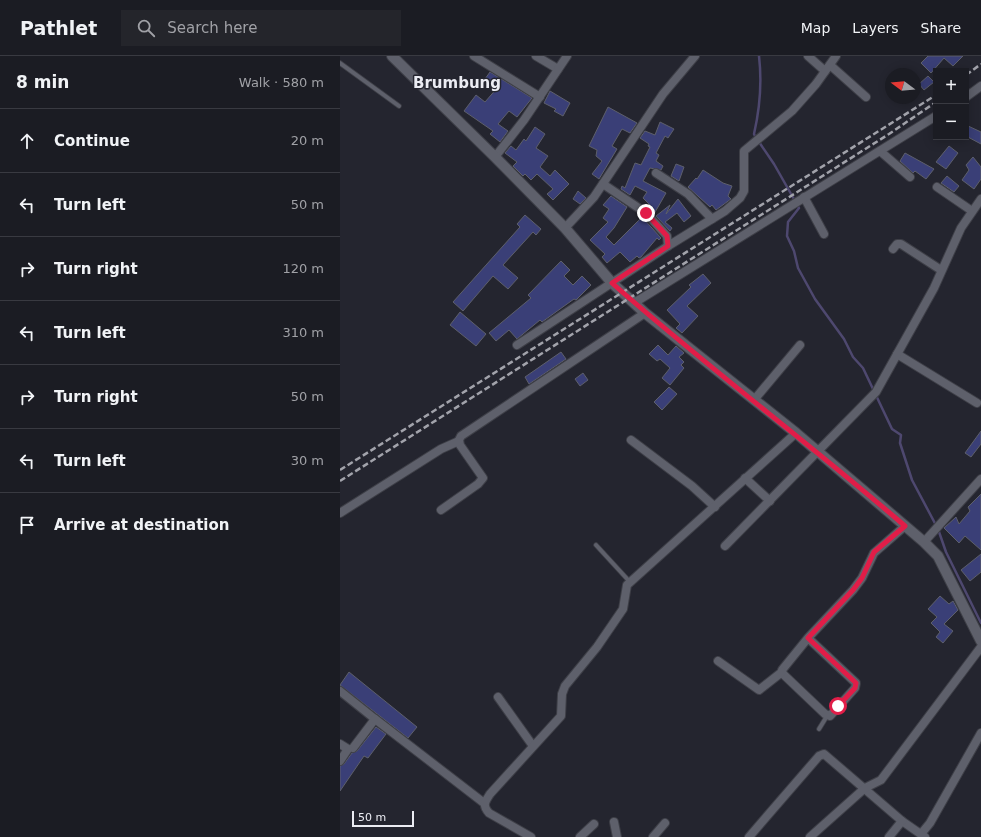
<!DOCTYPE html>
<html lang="en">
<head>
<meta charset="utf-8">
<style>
  :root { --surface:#1b1c23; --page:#24252b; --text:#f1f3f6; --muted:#a0a1a6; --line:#393a41 }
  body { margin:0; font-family:"DejaVu Sans",sans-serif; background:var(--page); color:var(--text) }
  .controls { position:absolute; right:12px; top:12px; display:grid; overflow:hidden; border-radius:0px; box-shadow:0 2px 10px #0003 }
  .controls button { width:36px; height:36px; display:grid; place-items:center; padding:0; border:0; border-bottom:1px solid var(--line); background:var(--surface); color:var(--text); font:20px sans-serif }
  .compass { position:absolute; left:545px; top:12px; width:36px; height:36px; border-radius:50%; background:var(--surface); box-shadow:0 2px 10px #0003; rotate:286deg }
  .scale { position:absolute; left:12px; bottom:10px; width:62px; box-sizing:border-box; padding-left:4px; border:2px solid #ebecf3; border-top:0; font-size:11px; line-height:14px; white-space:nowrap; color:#ebecf3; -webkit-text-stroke:3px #24252f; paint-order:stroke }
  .stop { position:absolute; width:12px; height:12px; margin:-9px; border:3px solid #e11d48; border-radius:50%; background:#fff }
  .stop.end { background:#e11d48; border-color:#fff; box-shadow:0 1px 4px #0008 }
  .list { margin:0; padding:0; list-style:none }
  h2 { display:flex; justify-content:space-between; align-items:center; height:52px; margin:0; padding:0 16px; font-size:17px }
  h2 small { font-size:13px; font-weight:400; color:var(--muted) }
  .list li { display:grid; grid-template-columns:26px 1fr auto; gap:12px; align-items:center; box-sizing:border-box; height:64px; padding:0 16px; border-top:1px solid var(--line) }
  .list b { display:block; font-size:15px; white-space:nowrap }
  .list em { font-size:13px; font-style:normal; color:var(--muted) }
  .icon { flex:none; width:22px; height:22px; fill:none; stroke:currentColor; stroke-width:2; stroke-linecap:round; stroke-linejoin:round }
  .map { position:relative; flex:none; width:641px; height:781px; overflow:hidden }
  header { display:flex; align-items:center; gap:24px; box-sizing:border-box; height:56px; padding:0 20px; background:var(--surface); border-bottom:1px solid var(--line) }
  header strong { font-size:19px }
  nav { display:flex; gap:22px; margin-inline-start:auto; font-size:14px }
  .search { width:280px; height:36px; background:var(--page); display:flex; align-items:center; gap:10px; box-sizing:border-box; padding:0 14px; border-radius:0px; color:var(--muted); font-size:15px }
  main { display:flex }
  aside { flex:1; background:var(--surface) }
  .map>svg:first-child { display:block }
</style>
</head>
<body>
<header>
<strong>Pathlet</strong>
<div class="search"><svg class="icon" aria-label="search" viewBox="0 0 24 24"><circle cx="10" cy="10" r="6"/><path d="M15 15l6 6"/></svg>Search here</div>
<nav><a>Map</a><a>Layers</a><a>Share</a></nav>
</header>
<main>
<aside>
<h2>8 min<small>Walk · 580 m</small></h2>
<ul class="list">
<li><svg class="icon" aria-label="ahead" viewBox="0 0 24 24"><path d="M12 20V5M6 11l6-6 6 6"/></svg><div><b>Continue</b></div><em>20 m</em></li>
<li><svg class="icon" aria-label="left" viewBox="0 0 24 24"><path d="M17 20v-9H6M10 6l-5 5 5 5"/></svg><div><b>Turn left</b></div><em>50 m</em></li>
<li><svg class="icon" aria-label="right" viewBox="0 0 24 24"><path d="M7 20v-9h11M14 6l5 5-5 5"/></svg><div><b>Turn right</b></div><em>120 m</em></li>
<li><svg class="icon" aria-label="left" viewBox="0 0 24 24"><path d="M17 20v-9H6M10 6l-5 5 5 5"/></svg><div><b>Turn left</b></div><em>310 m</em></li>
<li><svg class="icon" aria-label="right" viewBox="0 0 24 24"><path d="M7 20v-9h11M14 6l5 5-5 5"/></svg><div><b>Turn right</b></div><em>50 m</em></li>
<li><svg class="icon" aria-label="left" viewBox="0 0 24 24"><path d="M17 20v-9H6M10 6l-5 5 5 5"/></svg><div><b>Turn left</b></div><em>30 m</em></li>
<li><svg class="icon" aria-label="arrive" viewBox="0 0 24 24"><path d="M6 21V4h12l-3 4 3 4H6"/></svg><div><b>Arrive at destination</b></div></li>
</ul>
</aside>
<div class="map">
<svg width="641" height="781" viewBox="0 0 641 781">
  <rect width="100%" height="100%" fill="#24252f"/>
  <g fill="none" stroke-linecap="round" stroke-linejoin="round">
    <!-- stream -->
    <g stroke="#4e486f" stroke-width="2.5">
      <path d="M416,82L414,78C420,52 422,26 419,0"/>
      <polyline points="419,86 434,108 459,152 448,166 447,180 454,195 458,212 475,243 504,283 513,301 523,312 552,373 561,379 560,387 572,424 598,473 606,496 641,567"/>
    </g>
  </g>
  <!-- building -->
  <g fill="#3a3f77" stroke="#5d5f6b">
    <polygon points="588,0 623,0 613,10 604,2 591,17 581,7"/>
    <polygon points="150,16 192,42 177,61 169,55 158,68 168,75 160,86 150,78 153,75 124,55 136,39 145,46 158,31 145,23"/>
    <polygon points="588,20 594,26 584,34 579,28"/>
    <polygon points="210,35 230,47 223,60 214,55 216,53 204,47"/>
    <polygon points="268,51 297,67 290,77 282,73 272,90 277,93 259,123 252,118 262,105 256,100 257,94 249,90"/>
    <polygon points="320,66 334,73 328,82 325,80 316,97 319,99 316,105 323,110 321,114 310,112 303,125 326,137 314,158 310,153 312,151 303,142 307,136 295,130 290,139 281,133 282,130 285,132 295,107 301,109 310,91 308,90 309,88 300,82 305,75 315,79"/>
    <polygon points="626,69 641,76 641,88 626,80"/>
    <polygon points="195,71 205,78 196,92 208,100 200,111 210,120 215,114 229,128 213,144 207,138 213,133 197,118 191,124 185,118 183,120 173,110 177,106 165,97 171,90 176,94 184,83 186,85"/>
    <polygon points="609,90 618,97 606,113 596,106"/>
    <polygon points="565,97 594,113 586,123 575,115 573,117 560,105"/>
    <polygon points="633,101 641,111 641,123 634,133 622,124 629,114 626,109"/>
    <polygon points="336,108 344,111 339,125 331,120"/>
    <polygon points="363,114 383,127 392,130 388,140 391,143 376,154 372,149 370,151 348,131 356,122 357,123"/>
    <polygon points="607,120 619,130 614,136 601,127"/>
    <polygon points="238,135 246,142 240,148 233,143"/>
    <polygon points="271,140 287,151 274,172 266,181 274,189 302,161 321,182 319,184 317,182 301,201 299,202 297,200 290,206 280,196 267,207 262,201 265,198 250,184 268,166 263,162 269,153 263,149"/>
    <polygon points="338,143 351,160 344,166 337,157 325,166 332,172 330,175 316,160 330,149 326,158"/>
    <polygon points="185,159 201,173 196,179 193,176 163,209 178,222 168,233 153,220 123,255 113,246 180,171 177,168"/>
    <polygon points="221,205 230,214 224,220 233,229 242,220 251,229 236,244 234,243 202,266 200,264 177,283 169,274 156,285 149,277 191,242 188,239"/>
    <polygon points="363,218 371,227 347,250 358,260 342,277 336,272 340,268 327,254 351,231 349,229"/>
    <polygon points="120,256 146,278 136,290 110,269"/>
    <polygon points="318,289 328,299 336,290 344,297 339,301 344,306 341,309 344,312 330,329 322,322 330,312 320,303 317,305 309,298"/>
    <polygon points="221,296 226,303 189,328 185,321"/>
    <polygon points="243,317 248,324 240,330 235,323"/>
    <polygon points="329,331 337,338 322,354 314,346"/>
    <polygon points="641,375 641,388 631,401 625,397"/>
    <polygon points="641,438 641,494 625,480 619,487 604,472 616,461 619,468 630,455 628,451"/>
    <polygon points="641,498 641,516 630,525 621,514"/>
    <polygon points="600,540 609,548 613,545 618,554 604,568 613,575 603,587 596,581 600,576 591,567 597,561 588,553"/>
    <polygon points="9,616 77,671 68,682 0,629"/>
    <polygon points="36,671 46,678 28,702 24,700 0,735 0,710 4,708 12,697 17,695"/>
  </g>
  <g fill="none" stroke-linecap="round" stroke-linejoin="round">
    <defs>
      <g id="service">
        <polyline points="0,7 59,50"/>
        <polyline points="256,489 290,526"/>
        <polyline points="479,673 487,660"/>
      </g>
      <g id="minor">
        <polyline points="134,0 200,41"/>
        <polyline points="196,0 218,13"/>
        <polyline points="468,0 485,15"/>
        <polyline points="490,9 526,41"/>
        <polyline points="626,41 641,30"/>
        <polyline points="540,95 570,121"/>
        <polyline points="155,101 184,64 227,0"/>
        <polyline points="316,117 348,138 372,163"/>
        <polyline points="263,128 306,157 327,180 328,190"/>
        <polyline points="597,131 632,155"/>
        <polyline points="464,141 484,178"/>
        <polyline points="225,172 254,141 323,38 355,0"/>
        <polyline points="553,193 557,188 561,188 601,214"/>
        <polyline points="294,247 596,60"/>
        <polyline points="177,289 328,190 385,155 400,142 404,135 404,95 452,55 476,28 496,0"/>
        <polyline points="557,298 637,347"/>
        <polyline points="414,344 460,289"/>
        <polyline points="291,384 352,430 375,451"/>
        <polyline points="405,422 430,445"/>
        <polyline points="101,454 138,428 143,422 120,389 119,384 121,380 305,257"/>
        <polyline points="0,457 101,393 119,385"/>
        <polyline points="584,486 641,423"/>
        <polyline points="385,490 536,336 594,232 621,172 641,143"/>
        <polyline points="468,582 516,627 515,632 490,660 485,658 443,618 442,614 468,582 513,534 522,522 534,497 565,470"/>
        <polyline points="378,605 419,634 442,616"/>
        <polyline points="0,635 35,663 13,692"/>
        <polyline points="158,641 193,690"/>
        <polyline points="35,663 144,747"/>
        <polyline points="0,688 8,693 0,705"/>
        <polyline points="274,766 277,781"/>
        <polyline points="581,778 590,767 641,677"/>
        <path d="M191,781L149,757C142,749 145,746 150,738L221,660L222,638L225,630L257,591L283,553L287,529L456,377"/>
        <polyline points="240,781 254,768"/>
        <polyline points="313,781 325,767"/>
        <polyline points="409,781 479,700 484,698 562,765 585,781"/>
        <polyline points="470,781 525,732 541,724 641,591"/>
        <polyline points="549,781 562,765"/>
      </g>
      <polyline id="tertiary" points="52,0 155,101 225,172 272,227 305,257 456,377 584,486 598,500 641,585"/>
    </defs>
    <!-- service casing -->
    <use href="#service" stroke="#3e3f47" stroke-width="5.5"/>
    <!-- minor casing -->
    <use href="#minor" stroke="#3e3f47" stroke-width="10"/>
    <!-- tertiary casing -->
    <use href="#tertiary" stroke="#3e3f47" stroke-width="12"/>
    <!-- service -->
    <use href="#service" stroke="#5e606b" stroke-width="4"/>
    <!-- minor -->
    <use href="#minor" stroke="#5e606b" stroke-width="8"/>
    <!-- tertiary -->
    <use href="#tertiary" stroke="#5e606b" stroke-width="10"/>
    <!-- rail -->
    <g stroke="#a2a3ab" stroke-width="2.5" stroke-dasharray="6 3" stroke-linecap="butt">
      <polyline points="626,19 641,8"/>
      <polyline points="0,414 596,39"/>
      <polyline points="0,425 549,78 596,46"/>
    </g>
  </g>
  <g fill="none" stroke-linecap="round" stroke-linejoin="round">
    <!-- route -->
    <path stroke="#e11d48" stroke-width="5" d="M306,157L327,180L328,190L272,227C367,311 469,387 565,470L534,496L522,522L513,534L468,582L516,627L515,632L498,650"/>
  </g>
  <g text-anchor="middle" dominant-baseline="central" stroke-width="3" stroke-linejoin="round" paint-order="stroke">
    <!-- quarter labels -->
    <g font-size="15" font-weight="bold" fill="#ebecf3" stroke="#24252f">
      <text x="117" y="27">Brumbung</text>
    </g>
  </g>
</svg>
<div class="controls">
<button>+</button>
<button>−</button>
</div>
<svg class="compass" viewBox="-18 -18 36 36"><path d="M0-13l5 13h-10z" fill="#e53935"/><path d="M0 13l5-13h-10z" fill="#a0a1a6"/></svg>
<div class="scale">50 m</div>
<div class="stop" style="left:498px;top:650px"></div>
<div class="stop end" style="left:306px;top:157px"></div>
</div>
</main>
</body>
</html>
